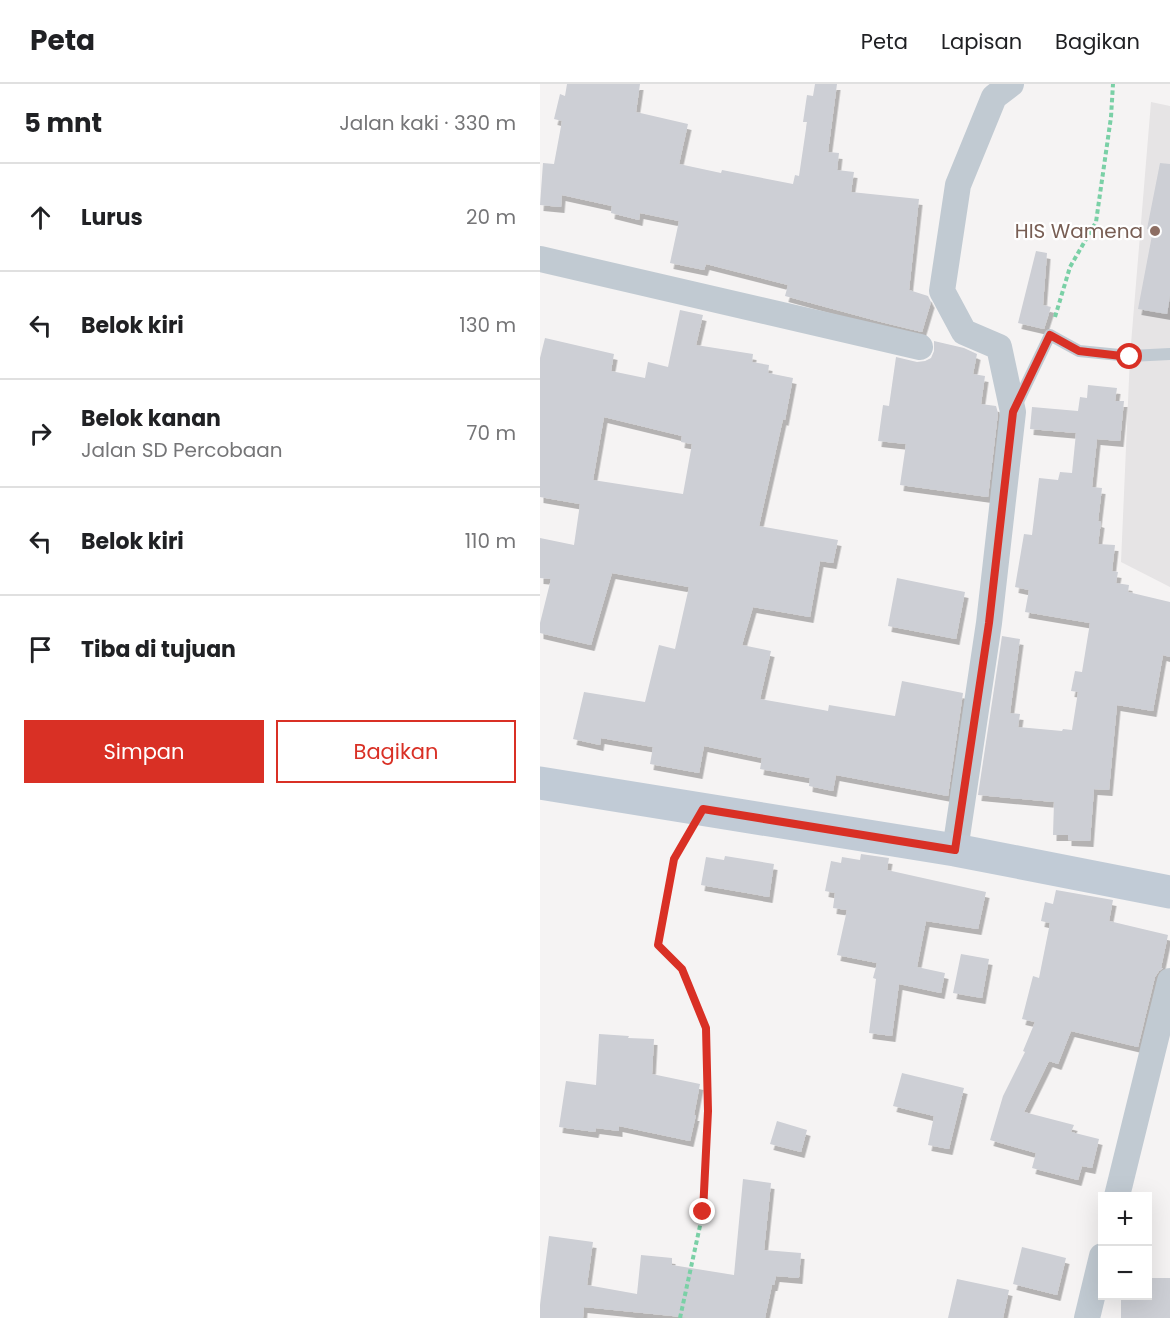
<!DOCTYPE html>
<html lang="id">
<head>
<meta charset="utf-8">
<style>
  :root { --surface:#fff; --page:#f6f6f6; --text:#202124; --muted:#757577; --line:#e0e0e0; --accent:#d93025 }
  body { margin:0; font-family:Poppins,sans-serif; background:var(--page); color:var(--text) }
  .controls { position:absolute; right:18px; bottom:18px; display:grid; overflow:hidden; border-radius:0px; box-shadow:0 6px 24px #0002 }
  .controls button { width:54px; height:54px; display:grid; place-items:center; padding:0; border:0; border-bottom:2px solid var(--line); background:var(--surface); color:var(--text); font:30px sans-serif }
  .stop { position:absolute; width:18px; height:18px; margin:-14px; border:4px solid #d93025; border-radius:50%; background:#fff }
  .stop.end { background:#d93025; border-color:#fff; box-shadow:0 2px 6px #0008 }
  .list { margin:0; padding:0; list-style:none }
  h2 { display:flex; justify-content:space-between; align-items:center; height:78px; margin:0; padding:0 24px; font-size:26px }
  h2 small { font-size:20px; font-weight:400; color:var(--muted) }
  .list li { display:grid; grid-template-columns:39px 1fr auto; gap:18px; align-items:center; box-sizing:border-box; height:108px; padding:0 24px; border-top:2px solid var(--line) }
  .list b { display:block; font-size:22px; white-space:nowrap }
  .list p { margin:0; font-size:20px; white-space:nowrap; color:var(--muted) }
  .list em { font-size:20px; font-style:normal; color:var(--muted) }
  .actions { display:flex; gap:12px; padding:18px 24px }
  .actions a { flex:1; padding:14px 0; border:2px solid var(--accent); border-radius:0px; text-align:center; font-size:21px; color:var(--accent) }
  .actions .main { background:var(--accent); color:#fff }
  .icon { flex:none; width:33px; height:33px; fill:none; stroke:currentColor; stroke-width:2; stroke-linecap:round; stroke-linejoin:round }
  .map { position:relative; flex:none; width:630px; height:1234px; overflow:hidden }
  header { display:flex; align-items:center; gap:36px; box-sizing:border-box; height:84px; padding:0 30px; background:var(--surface); border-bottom:2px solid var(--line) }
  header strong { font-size:28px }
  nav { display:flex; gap:33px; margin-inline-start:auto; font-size:21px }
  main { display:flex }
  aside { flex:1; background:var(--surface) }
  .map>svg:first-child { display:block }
</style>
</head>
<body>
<header>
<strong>Peta</strong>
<nav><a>Peta</a><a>Lapisan</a><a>Bagikan</a></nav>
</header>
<main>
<aside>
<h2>5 mnt<small>Jalan kaki · 330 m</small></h2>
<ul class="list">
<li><svg class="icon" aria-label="ahead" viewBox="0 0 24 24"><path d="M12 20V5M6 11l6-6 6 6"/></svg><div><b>Lurus</b></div><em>20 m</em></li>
<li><svg class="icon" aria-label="left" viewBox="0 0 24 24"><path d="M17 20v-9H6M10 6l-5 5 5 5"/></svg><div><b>Belok kiri</b></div><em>130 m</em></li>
<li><svg class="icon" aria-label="right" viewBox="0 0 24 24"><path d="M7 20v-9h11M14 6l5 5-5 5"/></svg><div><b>Belok kanan</b><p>Jalan SD Percobaan</p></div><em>70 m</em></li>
<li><svg class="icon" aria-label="left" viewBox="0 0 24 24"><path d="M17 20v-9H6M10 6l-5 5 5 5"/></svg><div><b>Belok kiri</b></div><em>110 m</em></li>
<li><svg class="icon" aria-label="arrive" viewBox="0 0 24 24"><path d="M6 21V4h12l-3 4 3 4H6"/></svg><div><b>Tiba di tujuan</b></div></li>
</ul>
<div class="actions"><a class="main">Simpan</a><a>Bagikan</a></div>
</aside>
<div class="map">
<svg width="630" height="1234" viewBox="0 0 630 1234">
  <defs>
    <filter id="shadow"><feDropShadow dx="3.5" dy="6" stdDeviation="0" flood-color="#0004"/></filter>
  </defs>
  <rect width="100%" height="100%" fill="#f5f3f3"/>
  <!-- education -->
  <polygon fill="#e6e4e5" points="611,18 630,22 630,503 581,478 590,272"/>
  <!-- building -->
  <g fill="#cdcfd5" fill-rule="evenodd" filter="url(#shadow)">
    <polygon points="27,0 100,0 96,28 148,40 139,80 181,89 182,86 253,100 255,91 259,92 267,38 263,38 267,11 273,12 275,0 297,0 288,68 299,69 297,86 314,88 311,108 379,115 369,206 388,212 391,218 382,248 341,238 245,212 248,201 166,180 164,186 130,179 139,137 100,129 99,136 71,129 72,122 22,111 21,123 0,121 3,79 14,80 22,37 14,35 20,10 25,12"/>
    <polygon points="620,79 630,80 630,212 627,230 598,225 613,146 607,145"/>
    <polygon points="496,167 507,169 503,221 511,223 504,245 478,239"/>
    <path d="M140,226L163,231L156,261L213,270L212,278L229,281L228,289L253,294L245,336L243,335L219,442L298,456L293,479L280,477L270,533L213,523L202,561L231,567L220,615L283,626L288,627L289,621L355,632L362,597L423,609L408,712L296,691L293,707L269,702L270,694L220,685L222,674L164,662L159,689L110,680L113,663L61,654L60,661L33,655L44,608L105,618L119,561L135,565L149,503L72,489L51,561L0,549V539L11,495L0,494V454L34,461L40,420L0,413V274L5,254L74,270L71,287L105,294L108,278L128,283ZM64,333L142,352L141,358L152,360L143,410L53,396Z"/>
    <polygon points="394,257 424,264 437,270 433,290 445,292 441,320 456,322 458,329 448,413 360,401 366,360 338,357 343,321 349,322 356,273 377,278 385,277 391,274 394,267"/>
    <polygon points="548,301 577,304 575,317 584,317 580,357 557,355 552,403 562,404 558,437 561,438 558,460 575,461 572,487 578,488 576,499 589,501 588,508 630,518 630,573 623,571 613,627 577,621 569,706 554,705 550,757 528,756 528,751 513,751 514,718 438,711 462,552 480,555 470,629 480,630 478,643 522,647 523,645 532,646 538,608 531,607 535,587 542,588 550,539 485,528 489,506 475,503 484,450 492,451 499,394 518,396 520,388 532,389 536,349 490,345 492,323 538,327 540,313 547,314"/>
    <polygon points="357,494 425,508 416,555 348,542"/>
    <polygon points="321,770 349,774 347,786 446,808 438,845 386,837 377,883 405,889 401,909 359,900 352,952 329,949 336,895 333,894 337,879 297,871 307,826 293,824 295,809 285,807 291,777 301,779 302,773 320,776"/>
    <polygon points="185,772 234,780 229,813 161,801 166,773 184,776"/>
    <polygon points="516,806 573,816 569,837 628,851 621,884 623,884 619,887 615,893 598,963 531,947 518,980 509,977 484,1028 534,1041 531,1048 559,1055 552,1084 542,1082 538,1096 492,1084 496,1069 450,1056 463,1012 485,968 483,967 495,938 482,935 493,892 499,894 510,839 501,837 505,818 513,820"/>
    <polygon points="421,870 449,875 442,914 413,909"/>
    <polygon points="59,950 89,952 88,954 114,955 112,990 160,1000 154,1031 156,1031 150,1057 79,1042 79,1047 56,1044 55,1048 19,1043 26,997 56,1001"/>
    <polygon points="362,989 424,1004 409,1065 388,1061 394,1032 353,1022"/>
    <polygon points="237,1037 267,1046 261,1068 230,1060"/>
    <polygon points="203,1095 231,1099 224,1166 261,1169 259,1194 236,1192 234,1201 232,1201 225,1234 152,1234 44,1223 43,1234 0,1234 0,1221 9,1152 53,1158 47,1201 97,1210 101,1171 132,1174 132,1181 194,1191"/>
    <polygon points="482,1163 526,1174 517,1211 473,1200"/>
    <polygon points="608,1194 630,1194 630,1234 581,1234 581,1213 608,1212"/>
    <polygon points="417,1195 469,1206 463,1234 408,1234"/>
  </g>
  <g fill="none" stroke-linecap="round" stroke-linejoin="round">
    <!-- path -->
    <g stroke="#7ad0a6" stroke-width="4" stroke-dasharray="4.5 3" stroke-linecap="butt">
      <polyline points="515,233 530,183 556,138 571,33 573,0"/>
      <polyline points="140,1234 163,1128 168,1027 166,944 142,885 118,861 134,775 147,752"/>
    </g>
    <!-- lane -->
    <polyline stroke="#c1cad2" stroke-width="12" points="476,322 510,251 539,267 590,272 630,270"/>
    <!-- street -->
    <g stroke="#c1cad2" stroke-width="26">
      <polyline points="0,175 380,263"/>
      <polyline points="415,766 449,539 473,328 459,263 424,248 402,207 418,101 454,13 471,0"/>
      <polyline points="577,1112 630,897"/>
      <polyline points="547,1234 562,1172"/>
    </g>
    <!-- secondary -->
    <polyline stroke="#c1cbd6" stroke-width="33" points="0,699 415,766 630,808"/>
  </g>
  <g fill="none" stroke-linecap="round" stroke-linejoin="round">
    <!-- route -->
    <polyline stroke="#d93025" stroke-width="8" points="163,1128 168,1027 166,944 142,885 118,861 134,775 163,725 415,766 449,539 473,328 510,251 539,267 590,273"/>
  </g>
  <!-- markers -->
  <circle fill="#8d6e63" stroke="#fff" stroke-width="2" cx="615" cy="147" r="6"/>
  <g text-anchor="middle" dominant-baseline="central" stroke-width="4.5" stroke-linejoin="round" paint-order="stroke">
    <!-- education labels -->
    <g font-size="20" fill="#785e54" stroke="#fff" text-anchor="end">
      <text x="603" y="147">HIS Wamena</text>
    </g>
  </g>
</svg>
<div class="controls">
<button>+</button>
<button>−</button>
</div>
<div class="stop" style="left:590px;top:273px"></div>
<div class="stop end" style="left:163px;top:1128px"></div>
</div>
</main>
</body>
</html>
